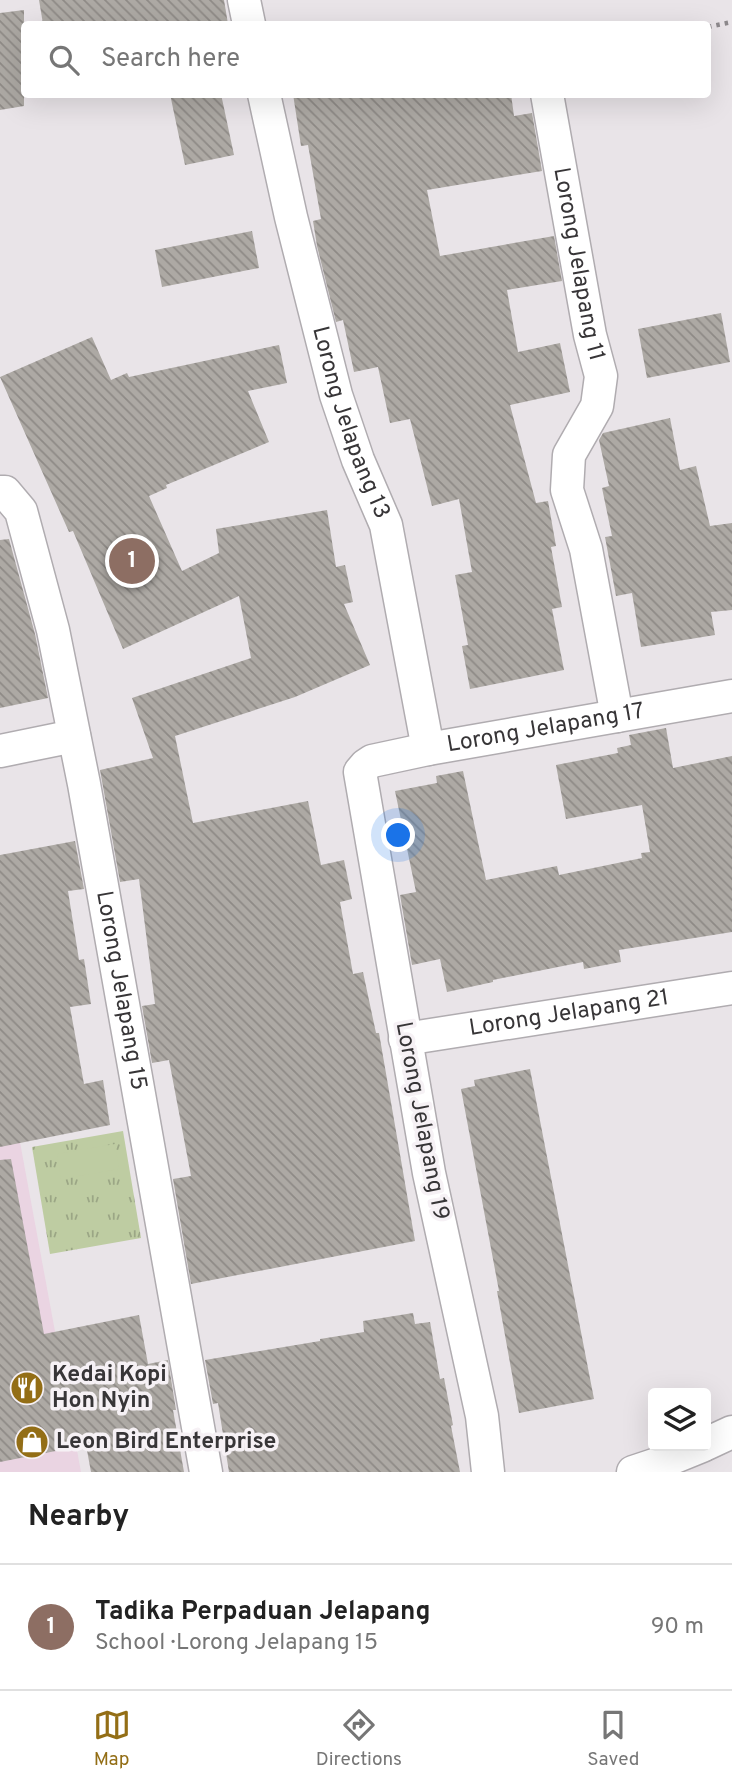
<!DOCTYPE html>
<html lang="en">
<head>
<meta charset="utf-8">
<style>
  :root { --surface:#fff; --page:#f2f2f2; --text:#222; --muted:#767676; --line:#e0e0e0; --accent:#936e16 }
  body { margin:0; font-family:Overpass,sans-serif; background:var(--page); color:var(--text) }
  .controls { position:absolute; right:21px; bottom:21px; display:grid; overflow:hidden; border-radius:7px; box-shadow:0 7px 28px #0002 }
  .controls button { width:63px; height:63px; display:grid; place-items:center; padding:0; border:0; border-bottom:2px solid var(--line); background:var(--surface); color:var(--text); font:35px sans-serif }
  .you { position:absolute; left:399px; top:836px; width:24px; height:24px; margin:-18px; border:5px solid #fff; border-radius:50%; background:#1a73e8; box-shadow:0 0 0 10px #1a73e833 }
  .badge { display:grid; place-items:center; width:46px; height:46px; border-radius:50%; background:var(--accent); color:#fff; font-size:23px; font-weight:700 }
  .pin { position:absolute; translate:-50% -50%; border:4px solid #fff; box-shadow:0 2px 7px #0006 }
  .list { margin:0; padding:0; list-style:none }
  h2 { display:flex; justify-content:space-between; align-items:center; height:91px; margin:0; padding:0 28px; font-size:30px }
  h2 small { font-size:23px; font-weight:400; color:var(--muted) }
  .list li { display:grid; grid-template-columns:46px 1fr auto; gap:21px; align-items:center; box-sizing:border-box; height:126px; padding:0 28px; border-top:2px solid var(--line) }
  .list b { display:block; font-size:26px; white-space:nowrap }
  .list p { margin:0; font-size:23px; white-space:nowrap; color:var(--muted) }
  .list em { font-size:23px; font-style:normal; color:var(--muted) }
  .icon { flex:none; width:38px; height:38px; fill:none; stroke:currentColor; stroke-width:2; stroke-linecap:round; stroke-linejoin:round }
  .map { position:relative; flex:none; width:732px; height:1472px; overflow:hidden }
  .search { position:absolute; background:var(--surface); box-shadow:0 7px 28px #0002; left:21px; right:21px; top:21px; height:77px; display:flex; align-items:center; gap:18px; box-sizing:border-box; padding:0 24px; border-radius:7px; color:var(--muted); font-size:26px }
  .sheet { height:217px; background:var(--surface) }
  nav { display:flex; justify-content:space-around; align-items:center; box-sizing:border-box; height:98px; border-top:2px solid var(--line); background:var(--surface); font-size:19px; color:var(--muted) }
  nav a { display:grid; justify-items:center; gap:4px }
  nav .on { color:var(--accent) }
  .map>svg:first-child { display:block }
</style>
</head>
<body>
<div class="map">
<svg width="732" height="1472" viewBox="0 0 732 1472">
  <defs>
    <pattern id="park-tufts" width="24" height="20" patternUnits="userSpaceOnUse" patternTransform="scale(1.75)"><rect width="24" height="20" fill="#becca2"/><path d="M3 7l-1-3M5 7V3M7 7l1-3M15 17l-1-3M17 17v-4M19 17l1-3" fill="none" stroke="#9ba685"/></pattern>
    <pattern id="building-back-hatch" width="6" height="6" patternUnits="userSpaceOnUse" patternTransform="scale(1.75)"><rect width="6" height="6" fill="#ada9a4"/><path d="M-1 5l2 2M0 0l6 6M5-1l2 2" fill="none" stroke="#8e8a86"/></pattern>
  </defs>
  <rect width="100%" height="100%" fill="#e9e4e8"/>
  <!-- commercial -->
  <polygon fill="#ead4e2" points="0,1034 81,1472 0,1472"/>
  <!-- park -->
  <polygon fill="url(#park-tufts)" points="123,1131 141,1238 50,1254 32,1147"/>
  <!-- garden -->
  <polygon fill="#becca2" points="115,1144 119,1169 61,1179 57,1154"/>
  <!-- building -->
  <g fill="url(#building-back-hatch)">
    <polygon points="39,0 224,0 228,24 43,24"/>
    <polygon points="24,10 24,106 0,110 0,13"/>
    <polygon points="170,94 221,94 234,155 185,165"/>
    <polygon points="293,94 511,94 514,116 532,113 542,171 427,190 440,256 554,236 562,281 507,290 518,352 560,343 570,392 510,405 536,503 548,501 556,546 551,547 562,607 552,609 564,670 470,689 462,646 468,645 455,575 472,572 459,499 432,506 410,419 390,423 378,367 354,372 343,320 336,322 317,246 313,221 321,219 308,145 301,146"/>
    <polygon points="252,231 259,268 162,287 155,250"/>
    <polygon points="721,313 730,362 647,378 638,329"/>
    <polygon points="92,337 111,380 127,373 129,377 279,345 287,383 248,391 269,442 166,485 167,488 149,496 182,571 219,553 216,529 327,510 336,567 345,565 353,602 344,604 370,665 295,697 175,736 193,823 308,801 321,865 344,860 352,899 340,902 353,974 363,972 376,1033 379,1033 415,1241 191,1284 173,1179 191,1176 169,1060 152,1063 142,1006 155,1004 139,879 120,882 100,770 153,758 132,698 251,658 239,596 123,649 73,531 69,532 0,377"/>
    <polygon points="670,418 680,470 696,466 710,526 732,523 732,610 711,612 715,635 641,647 632,593 616,596 605,537 612,536 602,488 609,486 599,440 603,433"/>
    <polygon points="9,539 35,634 48,698 0,708 0,540"/>
    <polygon points="666,728 673,768 732,756 732,932 619,950 621,962 584,969 583,962 493,980 493,982 447,992 440,959 412,965 400,895 416,892 395,791 437,783 436,776 463,771 486,880 557,866 559,875 642,858 641,853 650,852 642,805 566,819 556,765 618,753 617,748 631,745 629,735"/>
    <polygon points="75,841 84,889 68,891 79,960 84,959 91,1004 70,1007 84,1084 103,1080 110,1125 0,1147 0,855"/>
    <polygon points="530,1069 594,1399 519,1413 497,1291 499,1291 461,1089 475,1086 474,1080"/>
    <polygon points="11,1159 44,1334 139,1315 148,1364 168,1360 176,1410 173,1410 184,1472 91,1472 86,1445 0,1462 0,1160"/>
    <polygon points="413,1313 415,1324 430,1322 440,1379 444,1378 453,1425 451,1426 460,1472 229,1472 218,1403 213,1404 205,1360 320,1341 320,1339 364,1332 363,1321"/>
  </g>
  <g fill="none" stroke-linecap="round" stroke-linejoin="round">
    <defs>
      <g id="street">
        <polyline points="244,0 249,24"/>
        <path id="s1" d="M264,94L291,217L336,395L358,460L386,525L428,749"/>
        <path id="s2" d="M547,94L590,335L601,376L597,406L569,455L567,490L586,549L617,716"/>
        <path id="s3" d="M0,492H5L21,511L53,630L84,784L206,1472"/>
        <polyline points="0,751 74,736"/>
        <path id="s4" d="M405,1039L732,988"/>
        <polyline points="706,1444 732,1432"/>
        <path id="s5" d="M488,1472L482,1416L429,1173L360,772L366,765L372,761L428,749L732,696"/>
        <polyline points="633,1472 660,1463 702,1446"/>
      </g>
    </defs>
    <!-- street casing -->
    <use href="#street" stroke="#b0acb0" stroke-width="35"/>
    <!-- path -->
    <polyline stroke="#8d898c" stroke-width="4.5" stroke-dasharray="3.5 5" stroke-linecap="butt" points="708,27 732,22"/>
    <!-- street -->
    <use href="#street" stroke="#fff" stroke-width="32"/>
  </g>
  <!-- icons -->
  <defs>
    <symbol id="restaurant-disc" viewBox="-11 -11 22 22"><circle r="9.5" fill="#936e16" stroke="#f6f1f5"/><path d="M-5-6h1v4h1v-4h1v4h1v-4h1v5L-1.5 .5V6h-2V.5L-5-1ZM5-6V6H3V1.5H1.5Q1.5-4 5-6Z" fill="#fff"/></symbol>
    <symbol id="shop-disc" viewBox="-11 -11 22 22"><circle r="9.5" fill="#936e16" stroke="#f6f1f5"/><path d="M-5-2.5h2.3a2.7 3.5 0 0 1 5.4 0H5L5.5 6h-11ZM-1.5-2.5h3a1.5 2.3 0 0 0-3 0Z" fill="#fff"/></symbol>
  </defs>
  <g fill-rule="evenodd">
    <use href="#restaurant-disc" x="8" y="1369" width="38" height="38"/>
    <use href="#shop-disc" x="13" y="1423" width="38" height="38"/>
  </g>
  <g text-anchor="middle" dominant-baseline="central" stroke-width="7" stroke-linejoin="round" paint-order="stroke">
    <!-- street labels -->
    <g font-size="23" fill="#373537" stroke="#f6f1f5">
      <text stroke="none"><textPath href="#s2" startOffset="173">Lorong Jelapang 11</textPath></text>
      <text stroke="none"><textPath href="#s1" startOffset="340">Lorong Jelapang 13</textPath></text>
      <text stroke="none"><textPath href="#s5" startOffset="905">Lorong Jelapang 17</textPath></text>
      <text stroke="none"><textPath href="#s3" startOffset="520">Lorong Jelapang 15</textPath></text>
      <text stroke="none"><textPath href="#s4" startOffset="166">Lorong Jelapang 21</textPath></text>
      <text transform="translate(421 1121) rotate(79)">Lorong Jelapang 19</text>
    </g>
    <!-- poi labels -->
    <g font-size="23" font-weight="bold" fill="#373537" stroke="#f6f1f5" text-anchor="start">
      <text x="52" y="1375">Kedai Kopi<tspan x="52" dy="26">Hon Nyin</tspan></text>
      <text x="56" y="1442">Leon Bird Enterprise</text>
    </g>
  </g>
</svg>
<div class="controls">
<button><svg class="icon" aria-label="layers" viewBox="0 0 24 24"><path d="M12 4l9 5-9 5-9-5zM3 14l9 5 9-5"/></svg></button>
</div>
<div class="you"></div>
<div class="pin badge" style="left:132px;top:561px;background:#8d6e63">1</div>
<div class="search"><svg class="icon" aria-label="search" viewBox="0 0 24 24"><circle cx="10" cy="10" r="6"/><path d="M15 15l6 6"/></svg>Search here</div>
</div>
<section class="sheet">
<h2>Nearby<small></small></h2>
<ul class="list">
<li><span class="badge" style="background:#8d6e63">1</span><div><b>Tadika Perpaduan Jelapang</b><p>School · Lorong Jelapang 15</p></div><em>90 m</em></li>
</ul>
</section>
<nav>
<a class="on"><svg class="icon" aria-label="map" viewBox="0 0 24 24"><path d="M3 6l6-2 6 2 6-2v14l-6 2-6-2-6 2zM9 4v14M15 6v14"/></svg>Map</a>
<a><svg class="icon" aria-label="directions" viewBox="0 0 24 24"><path d="M12 3l9 9-9 9-9-9zM9 14v-3h6M13 9l2 2-2 2"/></svg>Directions</a>
<a><svg class="icon" aria-label="saved" viewBox="0 0 24 24"><path d="M7 4h10v16l-5-4-5 4z"/></svg>Saved</a>
</nav>
</body>
</html>
